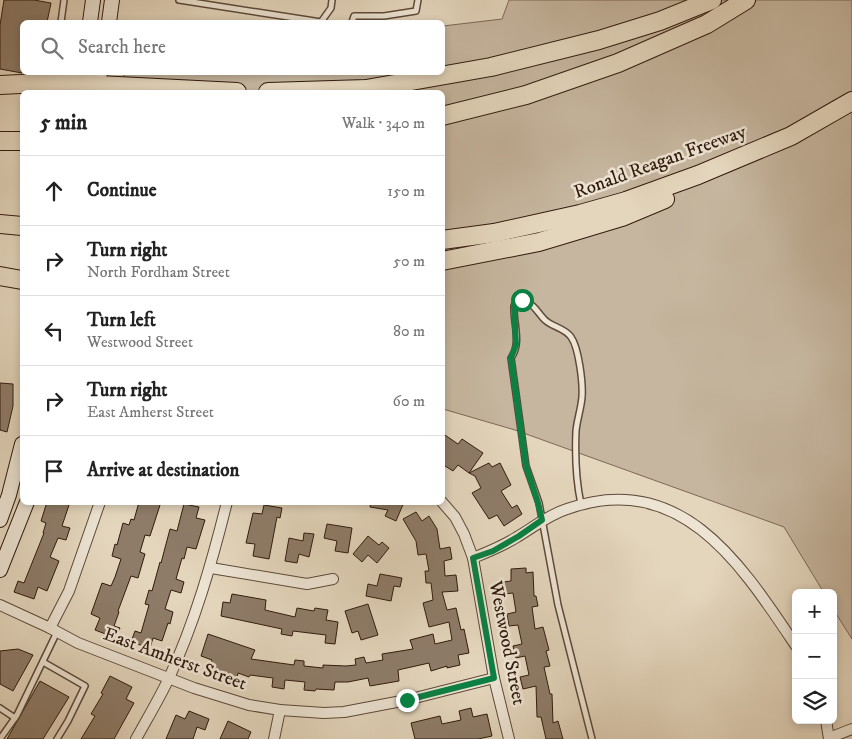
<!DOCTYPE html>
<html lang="en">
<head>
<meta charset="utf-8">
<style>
  :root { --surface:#fff; --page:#f6f6f6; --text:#222; --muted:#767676; --line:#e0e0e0 }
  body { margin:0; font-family:"IM FELL DW Pica",serif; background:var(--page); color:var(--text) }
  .controls { position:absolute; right:15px; bottom:15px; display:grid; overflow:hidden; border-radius:8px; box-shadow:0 2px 8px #0003 }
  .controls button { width:45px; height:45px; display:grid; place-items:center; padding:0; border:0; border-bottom:1px solid var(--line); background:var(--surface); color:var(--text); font:25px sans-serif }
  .stop { position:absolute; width:15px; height:15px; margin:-11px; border:4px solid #0b8043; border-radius:50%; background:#fff }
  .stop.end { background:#0b8043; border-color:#fff; box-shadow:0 1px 5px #0008 }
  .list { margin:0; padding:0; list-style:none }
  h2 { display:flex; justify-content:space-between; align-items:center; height:65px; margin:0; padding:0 20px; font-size:21px }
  h2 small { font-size:16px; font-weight:400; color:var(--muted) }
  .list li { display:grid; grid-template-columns:32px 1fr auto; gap:15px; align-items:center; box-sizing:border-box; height:70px; padding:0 20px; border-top:1px solid var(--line) }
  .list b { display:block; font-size:19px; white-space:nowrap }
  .list p { margin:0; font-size:16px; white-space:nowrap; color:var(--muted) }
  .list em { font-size:16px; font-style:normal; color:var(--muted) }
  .icon { flex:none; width:28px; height:28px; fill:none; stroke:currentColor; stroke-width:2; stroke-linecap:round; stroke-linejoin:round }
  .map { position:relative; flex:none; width:852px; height:739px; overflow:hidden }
  .search { position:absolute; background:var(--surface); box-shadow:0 2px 8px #0003; left:20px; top:20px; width:425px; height:55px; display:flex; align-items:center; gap:12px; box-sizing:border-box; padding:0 18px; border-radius:8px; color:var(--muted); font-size:19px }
  .panel { position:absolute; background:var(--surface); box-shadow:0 2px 8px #0003; left:20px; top:90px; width:425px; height:415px; border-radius:8px }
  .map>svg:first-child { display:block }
</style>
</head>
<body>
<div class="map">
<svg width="852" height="739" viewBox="0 0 852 739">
  <rect width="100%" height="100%" fill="#e4d6bd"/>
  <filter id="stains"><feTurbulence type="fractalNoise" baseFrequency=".004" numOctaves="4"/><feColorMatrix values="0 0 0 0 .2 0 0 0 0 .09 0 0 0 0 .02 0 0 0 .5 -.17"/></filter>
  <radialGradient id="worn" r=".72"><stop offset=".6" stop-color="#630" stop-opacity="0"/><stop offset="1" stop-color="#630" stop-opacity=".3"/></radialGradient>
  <!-- green -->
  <polygon fill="#c6b69f" stroke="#7c6856" points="509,0 852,0 852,639 833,609 833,593 824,593 784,527 515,430 443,409 442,92 121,92 124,73 442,72 443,26 502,19"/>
  <!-- building -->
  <g fill="#8e7c69" stroke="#311b0d">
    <polygon points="4,0 34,0 51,3 47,22 22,22 22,73 0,69 0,25"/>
    <polygon points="0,383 13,384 13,406 7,432 0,430"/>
    <polygon points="442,433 458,444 462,439 483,453 469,473 458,465 453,471 442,464"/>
    <polygon points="489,463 492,467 500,463 511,485 501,491 512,508 517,505 522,514 504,526 497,515 489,519 472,493 481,488 475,476 469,473"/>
    <polygon points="47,502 70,502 62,526 70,528 66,540 58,538 50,557 59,561 47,591 38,587 34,599 14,592 18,581 24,583 44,533 43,533 46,523 41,521"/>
    <polygon points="139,502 161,502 150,536 145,535 140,552 145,554 138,578 131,576 118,611 119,612 114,626 120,628 116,638 95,630 100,618 91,614 102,583 111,586 115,577 121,559 112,556 115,544 117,545 123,523 129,525 131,519 134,520"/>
    <polygon points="371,502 404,502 396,521 385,516 388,510 370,507"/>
    <polygon points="184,504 199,507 196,518 205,520 196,549 187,547 184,559 182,558 176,579 184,582 181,593 171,590 165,609 173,612 170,624 168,623 162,641 153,638 150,648 131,642 135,631 141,633 149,605 145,604 149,590 152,591 160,562 161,563 170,529 177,531"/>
    <polygon points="264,505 282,508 280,518 277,517 269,559 253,556 255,544 246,543 253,513 262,514"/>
    <polygon points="416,512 422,521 429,516 437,529 440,549 450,547 452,559 444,561 445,576 456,575 458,591 442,592 447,610 456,608 461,630 464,629 469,653 458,655 460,665 447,668 447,666 431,671 429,663 398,670 399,681 370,686 368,678 348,682 335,682 334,690 316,689 315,691 304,690 305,682 285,680 284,689 272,687 273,678 250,675 249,677 238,673 237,678 209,669 212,660 201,656 208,634 255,650 251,659 294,665 295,660 304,661 304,666 323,668 323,665 346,666 356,665 355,659 364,657 366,663 383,660 382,654 413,649 410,640 433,634 435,644 452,640 449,622 429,627 423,603 433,600 431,583 426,583 425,571 429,571 426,554 418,555 416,541 403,519"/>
    <polygon points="327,524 352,528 348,553 335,551 337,541 324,538"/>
    <polygon points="304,533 314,534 309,557 299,554 297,563 285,561 289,538 303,541"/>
    <polygon points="368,536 379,545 382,542 389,548 377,563 368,555 362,562 353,554"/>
    <polygon points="526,568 526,573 533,572 534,596 536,596 538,606 532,607 535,629 543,627 549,650 546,651 550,666 544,667 550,694 552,694 553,723 558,721 563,739 546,739 541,717 537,717 536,686 523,689 520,677 529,675 525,656 516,658 513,646 522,644 518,625 509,626 507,614 516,612 513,593 504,594 503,582 511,581 511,569"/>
    <polygon points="380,574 402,578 400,587 394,586 391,601 366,596 368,584 377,586"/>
    <polygon points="232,594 266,600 265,610 295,617 297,608 314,611 315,608 328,610 326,620 338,622 335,644 325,643 326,635 293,631 292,636 281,634 282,629 221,616 223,602 230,603"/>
    <polygon points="368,604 378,635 361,640 358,631 352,633 345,611"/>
    <polygon points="18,649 33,655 13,691 0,684 0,651"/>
    <polygon points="110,676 132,687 126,699 134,703 114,739 81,739 95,716 91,714 103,694 101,693"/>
    <polygon points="40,681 69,697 43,739 7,739"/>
    <polygon points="471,708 473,717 487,714 492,736 478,739 415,739 411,723 440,716 442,724 461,720 459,711"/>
    <polygon points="189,711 209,719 205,730 197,727 193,739 166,739 176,715 185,719"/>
    <polygon points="228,721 251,732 248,739 220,739"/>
  </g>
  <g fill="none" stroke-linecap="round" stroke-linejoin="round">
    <defs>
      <g id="lane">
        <polyline points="179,0 321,22 331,8 332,0"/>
        <polyline points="61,22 64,0"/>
        <polyline points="352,22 354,16 384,16 416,11 418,0"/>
        <path d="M581,504C576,481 575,455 576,431C577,420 581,409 582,397C583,384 579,348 571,337C564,327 550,327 543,318C535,309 530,298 516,302L514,306C513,323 522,343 511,358L526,466L539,503L558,605L592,739"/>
        <polyline points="43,662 85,686 68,721 57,739"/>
        <polyline points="0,708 15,718"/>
        <polyline points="0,739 17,715 57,632"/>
      </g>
      <g id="street">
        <polyline points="442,502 455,517 464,534 473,558 494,678 509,739"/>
        <path d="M473,558C488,552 503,546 517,537C534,527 548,515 567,509C681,469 741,564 796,646"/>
        <polyline points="211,568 307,584 333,579"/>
        <polyline points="0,605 50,628 78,643 194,688 249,705 280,710 324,713 344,712 407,700 494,678"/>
        <polyline points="50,628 69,591 100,502"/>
        <polyline points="826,720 829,739"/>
        <polyline points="829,738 852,729"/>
        <path d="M136,739C147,719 159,699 169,678C195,622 212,562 227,502"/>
        <polyline points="274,739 280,710"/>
      </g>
      <g id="secondary">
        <polyline points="90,22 93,0"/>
        <polyline points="109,22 112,0"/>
        <polyline points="97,92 100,72"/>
        <polyline points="0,520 9,495 22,444"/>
        <polyline points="0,570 27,502"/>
      </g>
      <g id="highway">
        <polyline points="0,85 80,81 98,85 237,92"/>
        <polyline points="268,92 366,89 491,67 599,40 660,21 712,0"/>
        <polyline points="442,116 526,95 618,63 707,24 746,0"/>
        <polyline points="0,141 22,141"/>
        <polyline points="0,224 22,226"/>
        <polyline points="442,240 494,233 580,214 626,201 698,175 791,136 852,101"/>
        <polyline points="442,261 539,242 622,217 665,199"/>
        <polyline points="0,276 22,280"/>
      </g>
    </defs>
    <!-- lane casing -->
    <use href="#lane" stroke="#5e4a39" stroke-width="8"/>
    <!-- street casing -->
    <use href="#street" stroke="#5e4a39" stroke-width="12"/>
    <!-- secondary casing -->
    <use href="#secondary" stroke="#311b0d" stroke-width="16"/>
    <!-- highway casing -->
    <use href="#highway" stroke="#311b0d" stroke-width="20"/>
    <!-- lane -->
    <use href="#lane" stroke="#ede4d4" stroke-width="5"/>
    <!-- street -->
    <use href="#street" stroke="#ede4d4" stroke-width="10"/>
    <!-- secondary -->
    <use href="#secondary" stroke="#ede4d4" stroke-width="14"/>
    <!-- highway -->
    <use href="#highway" stroke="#e4d6bd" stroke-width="18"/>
  </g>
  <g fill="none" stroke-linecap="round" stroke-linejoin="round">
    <!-- route -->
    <polyline stroke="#0b8043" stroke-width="6" points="407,700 494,678 473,558 493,551 519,536 542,520 538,503 526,466 511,358 516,345 514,306 516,302 522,300"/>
  </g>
  <g text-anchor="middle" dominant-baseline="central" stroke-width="5" stroke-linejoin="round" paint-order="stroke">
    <!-- street labels -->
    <g font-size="19" fill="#311b0d" stroke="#ede4d4">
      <text transform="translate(660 162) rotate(-20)">Ronald Reagan Freeway</text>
      <text transform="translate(507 643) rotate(79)">Westwood Street</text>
      <text transform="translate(175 659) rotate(20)">East Amherst Street</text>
    </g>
  </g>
  <rect width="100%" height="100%" filter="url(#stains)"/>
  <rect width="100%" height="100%" fill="url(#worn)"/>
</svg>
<div class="controls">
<button>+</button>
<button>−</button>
<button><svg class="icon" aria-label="layers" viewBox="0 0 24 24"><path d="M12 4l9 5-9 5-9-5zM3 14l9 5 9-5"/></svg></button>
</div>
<div class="stop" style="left:522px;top:300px"></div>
<div class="stop end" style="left:407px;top:700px"></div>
<div class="search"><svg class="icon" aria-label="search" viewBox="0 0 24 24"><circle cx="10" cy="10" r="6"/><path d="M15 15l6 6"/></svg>Search here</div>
<section class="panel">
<h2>5 min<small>Walk · 340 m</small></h2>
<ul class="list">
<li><svg class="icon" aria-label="ahead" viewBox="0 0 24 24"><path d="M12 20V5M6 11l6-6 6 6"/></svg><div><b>Continue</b></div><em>150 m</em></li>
<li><svg class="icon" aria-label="right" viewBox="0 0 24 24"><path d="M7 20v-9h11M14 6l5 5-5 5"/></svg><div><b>Turn right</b><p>North Fordham Street</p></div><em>50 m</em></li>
<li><svg class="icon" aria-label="left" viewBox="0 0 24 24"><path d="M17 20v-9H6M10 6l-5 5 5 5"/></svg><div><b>Turn left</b><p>Westwood Street</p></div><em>80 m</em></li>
<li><svg class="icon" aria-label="right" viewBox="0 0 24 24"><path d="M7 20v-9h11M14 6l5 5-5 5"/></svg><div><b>Turn right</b><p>East Amherst Street</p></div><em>60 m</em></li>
<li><svg class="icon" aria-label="arrive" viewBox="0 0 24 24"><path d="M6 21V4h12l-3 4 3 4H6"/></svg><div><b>Arrive at destination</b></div></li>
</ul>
</section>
</div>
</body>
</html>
